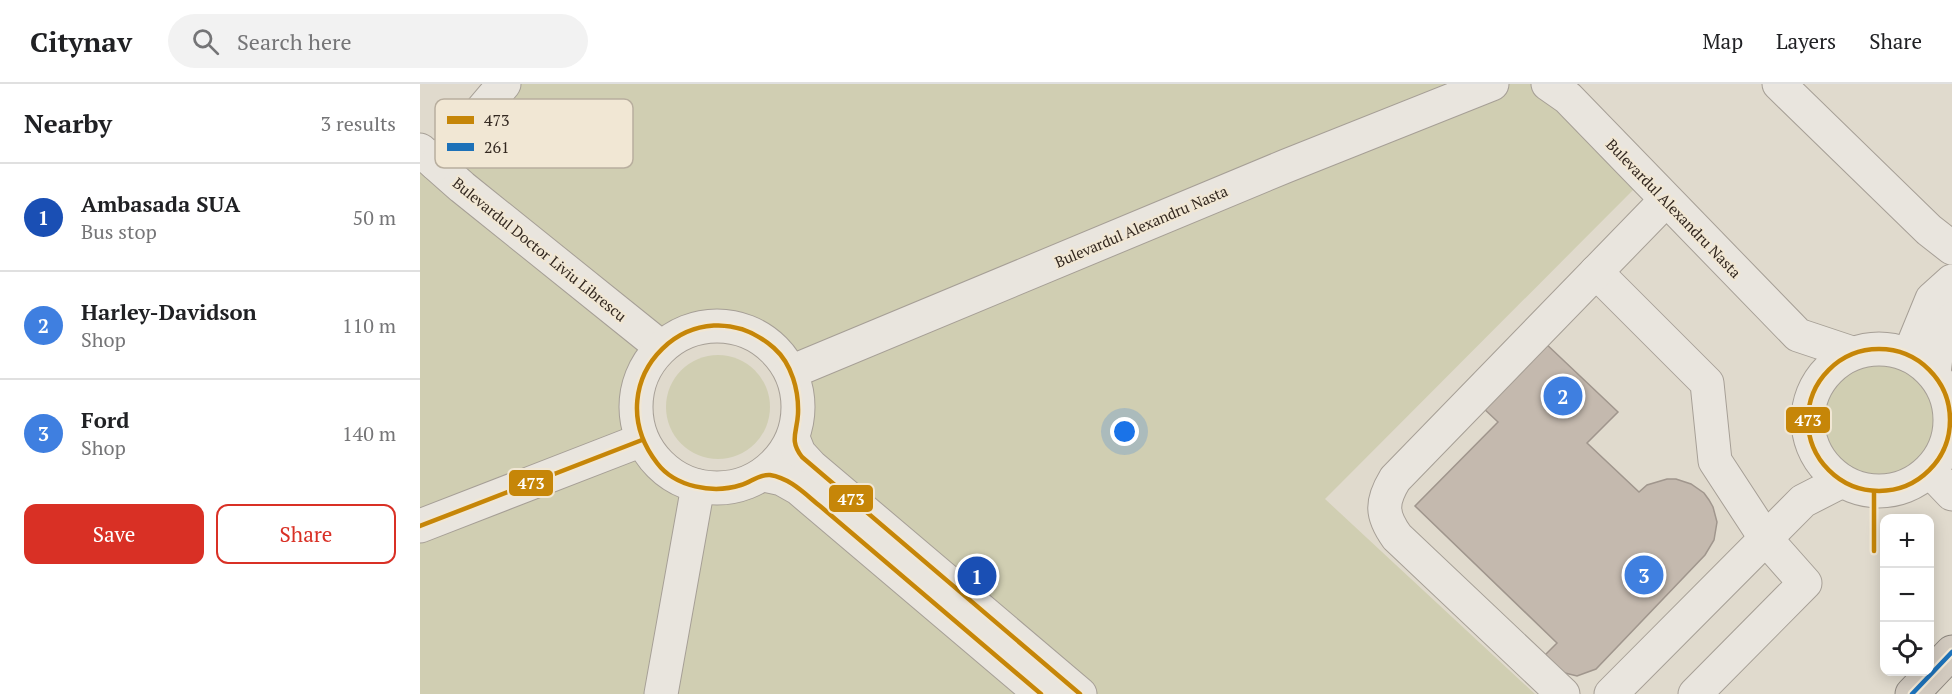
<!DOCTYPE html>
<html lang="en">
<head>
<meta charset="utf-8">
<style>
  :root { --surface:#fff; --page:#f2f2f2; --text:#202124; --muted:#757577; --line:#e0e0e0; --accent:#d93025 }
  body { margin:0; font-family:"PT Serif",serif; background:var(--page); color:var(--text) }
  .controls { position:absolute; right:18px; bottom:18px; display:grid; overflow:hidden; border-radius:12px; box-shadow:0 3px 15px #0003 }
  .controls button { width:54px; height:54px; display:grid; place-items:center; padding:0; border:0; border-bottom:2px solid var(--line); background:var(--surface); color:var(--text); font:30px sans-serif }
  .you { position:absolute; left:705px; top:348px; width:21px; height:21px; margin:-15px; border:4px solid #fff; border-radius:50%; background:#1a73e8; box-shadow:0 0 0 9px #1a73e833 }
  .badge { display:grid; place-items:center; width:39px; height:39px; border-radius:50%; background:var(--accent); color:#fff; font-size:20px; font-weight:700 }
  .pin { position:absolute; translate:-50% -50%; border:3px solid #fff; box-shadow:0 2px 6px #0006 }
  .list { margin:0; padding:0; list-style:none }
  h2 { display:flex; justify-content:space-between; align-items:center; height:78px; margin:0; padding:0 24px; font-size:26px }
  h2 small { font-size:20px; font-weight:400; color:var(--muted) }
  .list li { display:grid; grid-template-columns:39px 1fr auto; gap:18px; align-items:center; box-sizing:border-box; height:108px; padding:0 24px; border-top:2px solid var(--line) }
  .list b { display:block; font-size:22px; white-space:nowrap }
  .list p { margin:0; font-size:20px; white-space:nowrap; color:var(--muted) }
  .list em { font-size:20px; font-style:normal; color:var(--muted) }
  .actions { display:flex; gap:12px; padding:18px 24px }
  .actions a { flex:1; padding:14px 0; border:2px solid var(--accent); border-radius:12px; text-align:center; font-size:21px; color:var(--accent) }
  .actions .main { background:var(--accent); color:#fff }
  .icon { flex:none; width:33px; height:33px; fill:none; stroke:currentColor; stroke-width:2; stroke-linecap:round; stroke-linejoin:round }
  .map { position:relative; flex:none; width:1532px; height:610px; overflow:hidden }
  header { display:flex; align-items:center; gap:36px; box-sizing:border-box; height:84px; padding:0 30px; background:var(--surface); border-bottom:2px solid var(--line) }
  header strong { font-size:28px }
  nav { display:flex; gap:33px; margin-inline-start:auto; font-size:21px }
  .search { width:420px; height:54px; background:var(--page); display:flex; align-items:center; gap:15px; box-sizing:border-box; padding:0 21px; border-radius:33px; color:var(--muted); font-size:22px }
  main { display:flex }
  aside { flex:1; background:var(--surface) }
  .map>svg:first-child { display:block }
</style>
</head>
<body>
<header>
<strong>Citynav</strong>
<div class="search"><svg class="icon" aria-label="search" viewBox="0 0 24 24"><circle cx="10" cy="10" r="6"/><path d="M15 15l6 6"/></svg>Search here</div>
<nav><a>Map</a><a>Layers</a><a>Share</a></nav>
</header>
<main>
<aside>
<h2>Nearby<small>3 results</small></h2>
<ul class="list">
<li><span class="badge" style="background:#1a4fb4">1</span><div><b>Ambasada SUA</b><p>Bus stop</p></div><em>50 m</em></li>
<li><span class="badge" style="background:#3f7fe0">2</span><div><b>Harley-Davidson</b><p>Shop</p></div><em>110 m</em></li>
<li><span class="badge" style="background:#3f7fe0">3</span><div><b>Ford</b><p>Shop</p></div><em>140 m</em></li>
</ul>
<div class="actions"><a class="main">Save</a><a>Share</a></div>
</aside>
<div class="map">
<svg width="1532" height="610" viewBox="0 0 1532 610">
  <rect width="100%" height="100%" fill="#e0dacd"/>
  <!-- green -->
  <g fill="#d0ceb2" fill-rule="evenodd">
    <path d="M84,0H1156L1225,94L905,415L1115,610H0V66L16,80ZM296,241C308,242 320,244 332,249C378,269 393,334 362,373C349,390 328,401 308,404C202,418 176,254 296,241Z"/>
    <path d="M1532,235V408L1497,396C1483,403 1469,409 1453,407C1383,403 1363,304 1427,273C1449,262 1466,264 1489,271Z"/>
    <circle cx="298" cy="323" r="52"/>
  </g>
  <!-- building -->
  <polygon fill="#c4b9ae" stroke="#a0968d" stroke-width="1.5" points="1123,257 1198,328 1167,359 1219,408 1227,401 1247,395 1256,395 1271,400 1284,409 1289,416 1293,423 1297,438 1294,456 1285,471 1176,585 1157,592 1137,587 1120,576 1137,559 995,422 1078,338 1061,322"/>
  <g fill="none" stroke-linecap="round" stroke-linejoin="round">
    <defs>
      <g id="minor">
        <polyline points="1128,0 1148,14 1378,251 1432,269"/>
        <polyline points="1359,0 1509,146 1532,164"/>
        <polyline points="0,66 42,103 241,263"/>
        <polyline points="16,80 84,0"/>
        <polyline points="1176,188 1287,299 1295,377 1346,455 1385,499 1275,610"/>
        <circle cx="297" cy="323" r="81"/>
        <circle cx="1459" cy="336" r="71"/>
        <polyline points="1489,271 1512,215 1532,197"/>
        <polyline points="371,288 866,82 1072,0"/>
        <path d="M1514,290C1516,269 1518,252 1532,235"/>
        <polyline points="373,354 379,369 391,382 660,610"/>
        <polyline points="1510,387 1532,410"/>
        <polyline points="344,391 362,395 378,404 621,610"/>
        <polyline points="0,442 222,356"/>
        <polyline points="241,610 278,402"/>
        <path d="M1143,610L977,453C961,431 961,418 975,395L1246,116"/>
        <polyline points="1191,610 1383,417 1422,397"/>
      </g>
      <polyline id="highway" points="1492,610 1532,568"/>
    </defs>
    <!-- minor casing -->
    <use href="#minor" stroke="#a69f96" stroke-width="35"/>
    <!-- highway casing -->
    <use href="#highway" stroke="#8b857d" stroke-width="35"/>
    <!-- minor -->
    <use href="#minor" stroke="#e9e5de" stroke-width="33"/>
    <!-- highway -->
    <use href="#highway" stroke="#d2cabf" stroke-width="33"/>
    <defs>
      <g id="bus-1">
        <circle cx="1459" cy="336" r="71"/>
        <polyline points="1454,408 1454,467"/>
        <polyline points="0,442 222,356"/>
        <path d="M621,610L400,422C385,410 370,394 350,391C339,390 331,398 321,401C293,410 255,403 237,379C173,296 276,196 354,264C372,280 379,307 378,330C377,349 369,356 382,373L660,610"/>
      </g>
      <polyline id="bus-2" points="1492,610 1532,568"/>
    </defs>
    <!-- bus-1 casing -->
    <use href="#bus-1" stroke="#f1e7d4" stroke-width="9"/>
    <!-- bus-2 casing -->
    <use href="#bus-2" stroke="#f1e7d4" stroke-width="9"/>
    <!-- bus-1 -->
    <use href="#bus-1" stroke="#c68608" stroke-width="4.5"/>
    <!-- bus-2 -->
    <use href="#bus-2" stroke="#1d71b8" stroke-width="4.5"/>
  </g>
  <g text-anchor="middle" dominant-baseline="central" stroke-width="4.5" stroke-linejoin="round" paint-order="stroke">
    <!-- street labels -->
    <g font-size="15" fill="#332820" stroke="#f1e7d4">
      <text transform="translate(1254 124) rotate(46)">Bulevardul Alexandru Nasta</text>
      <text transform="translate(721 142) rotate(-23)">Bulevardul Alexandru Nasta</text>
      <text transform="translate(120 165) rotate(39)">Bulevardul Doctor Liviu Librescu</text>
    </g>
  </g>
  <!-- legend -->
  <rect x="15" y="15" width="198" height="69" rx="9" fill="#f1e7d4" stroke="#b8ae9e" stroke-width="1.5"/>
  <rect x="27" y="32" width="27" height="8" fill="#c68608"/>
  <rect x="27" y="59" width="27" height="8" fill="#1d71b8"/>
  <g font-size="16" fill="#332820">
    <text x="64" y="42">473</text>
    <text x="64" y="69">261</text>
  </g>
  <g stroke="#f1e7d4" stroke-width="2">
    <rect x="1365" y="322" width="46" height="28" rx="6" fill="#c68608"/>
    <rect x="88" y="385" width="46" height="28" rx="6" fill="#c68608"/>
    <rect x="408" y="400" width="46" height="29" rx="6" fill="#c68608"/>
  </g>
  <g font-size="16" text-anchor="middle" font-weight="bold" fill="#fff">
    <text x="1388" y="342">473</text>
    <text x="111" y="405">473</text>
    <text x="431" y="421">473</text>
  </g>
</svg>
<div class="controls">
<button>+</button>
<button>−</button>
<button><svg class="icon" aria-label="locate" viewBox="0 0 24 24"><circle cx="12" cy="12" r="6"/><path d="M12 2v4M12 18v4M2 12h4M18 12h4"/></svg></button>
</div>
<div class="you"></div>
<div class="pin badge" style="left:557px;top:492px;background:#1a4fb4">1</div>
<div class="pin badge" style="left:1143px;top:312px;background:#3f7fe0">2</div>
<div class="pin badge" style="left:1224px;top:491px;background:#3f7fe0">3</div>
</div>
</main>
</body>
</html>
